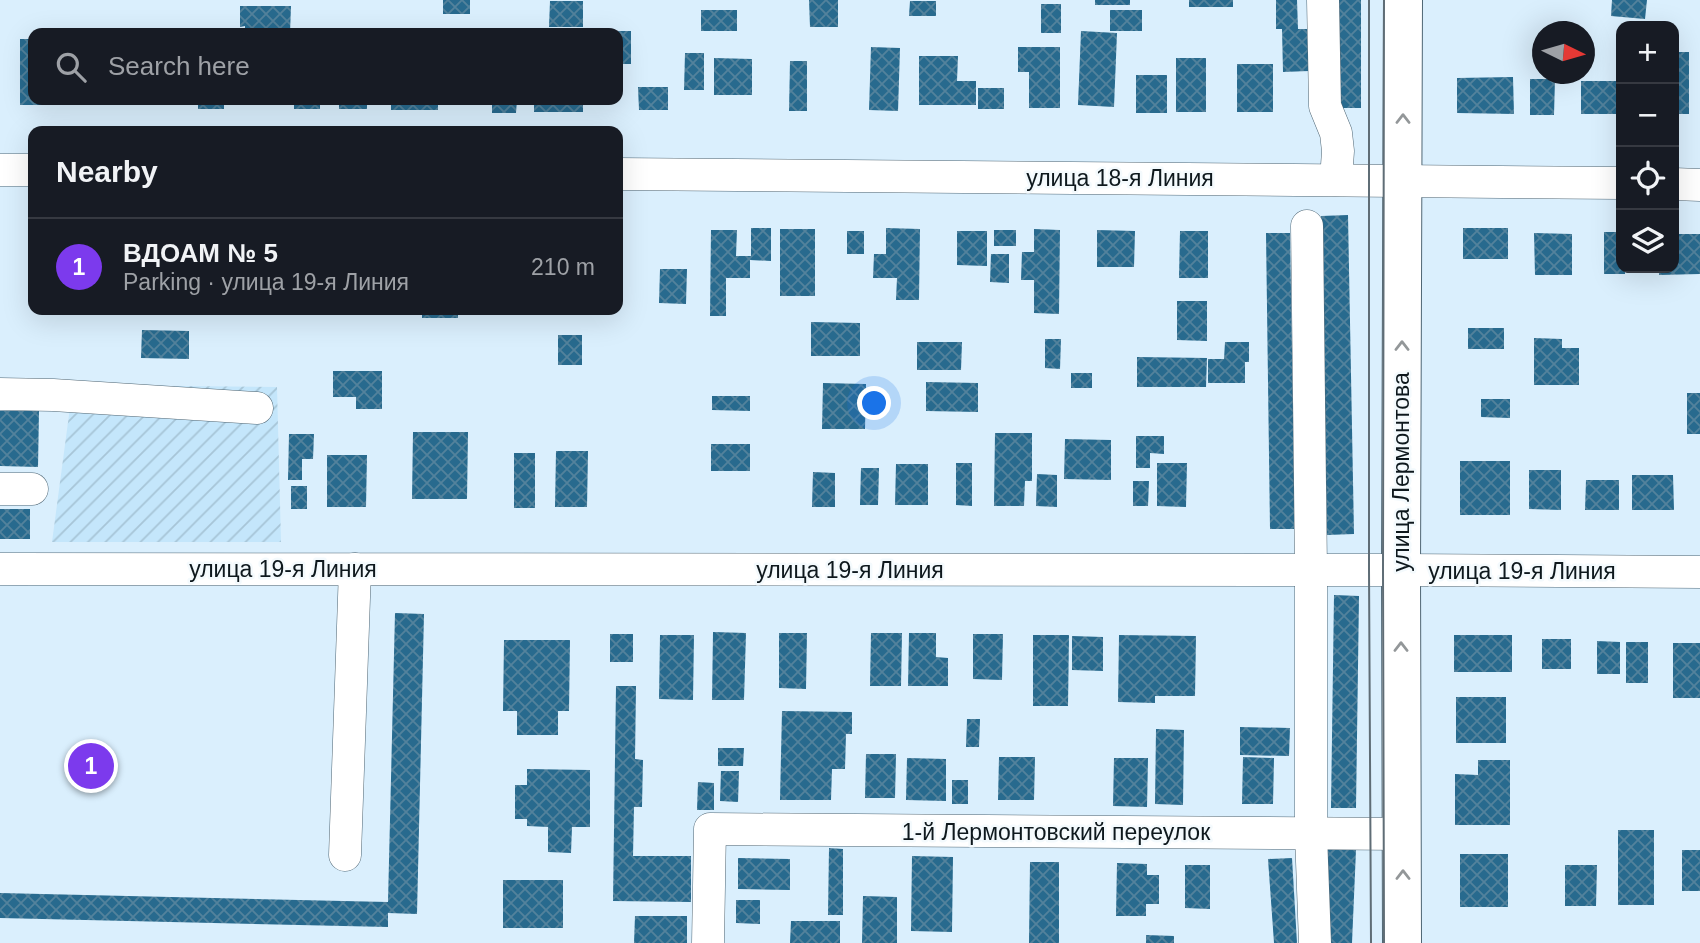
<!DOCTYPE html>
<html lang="en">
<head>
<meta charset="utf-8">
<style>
  :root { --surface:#171b24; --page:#20242c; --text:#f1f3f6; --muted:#9ea1a6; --line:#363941; --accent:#7c3aed }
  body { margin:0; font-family:Helvetica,sans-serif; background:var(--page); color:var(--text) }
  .controls { position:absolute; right:21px; top:21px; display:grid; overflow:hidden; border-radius:14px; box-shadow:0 7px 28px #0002 }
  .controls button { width:63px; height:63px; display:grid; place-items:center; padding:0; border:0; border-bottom:2px solid var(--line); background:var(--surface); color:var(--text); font:35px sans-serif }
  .compass { position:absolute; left:1532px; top:21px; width:63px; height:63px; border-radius:50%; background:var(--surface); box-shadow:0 7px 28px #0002; rotate:95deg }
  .you { position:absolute; left:875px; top:404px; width:24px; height:24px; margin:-18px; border:5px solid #fff; border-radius:50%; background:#1a73e8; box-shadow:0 0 0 10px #1a73e833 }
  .badge { display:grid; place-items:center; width:46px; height:46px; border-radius:50%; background:var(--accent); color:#fff; font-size:23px; font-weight:700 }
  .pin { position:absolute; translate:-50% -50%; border:4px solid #fff; box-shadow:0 2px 7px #0006 }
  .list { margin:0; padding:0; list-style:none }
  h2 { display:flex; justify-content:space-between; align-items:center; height:91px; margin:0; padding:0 28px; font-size:30px }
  h2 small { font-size:23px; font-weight:400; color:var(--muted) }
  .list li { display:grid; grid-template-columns:46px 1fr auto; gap:21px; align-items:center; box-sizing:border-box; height:98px; padding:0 28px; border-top:2px solid var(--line) }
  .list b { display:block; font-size:26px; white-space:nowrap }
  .list p { margin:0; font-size:23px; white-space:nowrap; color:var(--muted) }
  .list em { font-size:23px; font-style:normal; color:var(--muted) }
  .icon { flex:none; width:38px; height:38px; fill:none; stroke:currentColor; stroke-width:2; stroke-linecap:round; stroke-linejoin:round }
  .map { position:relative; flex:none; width:1700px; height:943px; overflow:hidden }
  .search { position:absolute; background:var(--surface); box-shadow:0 7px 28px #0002; left:28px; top:28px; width:595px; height:77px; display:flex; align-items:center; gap:18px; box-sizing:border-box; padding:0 24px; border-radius:14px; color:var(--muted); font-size:26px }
  .panel { position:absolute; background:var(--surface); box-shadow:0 7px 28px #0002; left:28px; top:126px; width:595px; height:189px; border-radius:14px }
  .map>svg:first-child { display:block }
</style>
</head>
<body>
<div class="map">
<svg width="1700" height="943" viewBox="0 0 1700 943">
  <defs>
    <pattern id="industrial-furrows" width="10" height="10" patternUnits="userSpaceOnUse" patternTransform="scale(1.75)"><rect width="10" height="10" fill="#c4e6fb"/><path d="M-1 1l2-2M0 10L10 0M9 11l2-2" fill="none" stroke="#a7c5d7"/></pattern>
    <pattern id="building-cross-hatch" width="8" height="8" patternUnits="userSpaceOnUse" patternTransform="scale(1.75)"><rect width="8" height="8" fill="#286a8e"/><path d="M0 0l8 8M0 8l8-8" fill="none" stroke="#53829c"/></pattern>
  </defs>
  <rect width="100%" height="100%" fill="#daeffd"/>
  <!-- industrial -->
  <polygon fill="url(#industrial-furrows)" points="73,385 277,387 281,542 52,542"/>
  <!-- building -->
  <g fill="url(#building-cross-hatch)">
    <rect x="443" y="0" width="27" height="14"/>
    <polygon points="809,0 838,0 838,27 810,27"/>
    <rect x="1095" y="0" width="35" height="5"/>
    <rect x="1189" y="0" width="44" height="7"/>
    <polygon points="1276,0 1297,0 1298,29 1307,29 1309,71 1283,72 1282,29 1276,29"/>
    <polygon points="1336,0 1361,0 1361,108 1337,108"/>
    <polygon points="1612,0 1647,0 1645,19 1611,16"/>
    <polygon points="550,1 583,1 583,27 549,27"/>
    <polygon points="910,1 936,1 936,16 909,16"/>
    <rect x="1041" y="4" width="20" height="29"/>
    <polygon points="240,6 291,6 290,33 245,33 245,26 240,27"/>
    <rect x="701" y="10" width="36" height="21"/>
    <rect x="1110" y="10" width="32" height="21"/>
    <rect x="618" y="31" width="13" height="33"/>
    <polygon points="1081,31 1117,33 1114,107 1078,105"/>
    <polygon points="20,39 33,39 33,100 55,100 55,105 20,105"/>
    <polygon points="871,47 900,48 898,111 869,110"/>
    <polygon points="1018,47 1060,47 1060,108 1029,108 1029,72 1018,72"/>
    <rect x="1674" y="52" width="15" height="62"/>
    <polygon points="685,53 704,53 704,90 684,90"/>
    <polygon points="919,56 958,56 957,81 976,81 976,105 919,105"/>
    <polygon points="714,58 752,59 752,95 714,95"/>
    <rect x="1176" y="58" width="30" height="54"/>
    <polygon points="790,61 807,61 807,111 789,111"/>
    <rect x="1237" y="64" width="36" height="48"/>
    <rect x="1136" y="75" width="31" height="38"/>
    <polygon points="1513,77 1514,114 1457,113 1457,78"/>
    <polygon points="1530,79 1555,79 1554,115 1530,115"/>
    <rect x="1581" y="81" width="40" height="33"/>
    <polygon points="638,87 668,87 668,110 639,110"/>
    <rect x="978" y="88" width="26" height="21"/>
    <rect x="69" y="100" width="35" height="5"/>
    <rect x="198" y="100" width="26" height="9"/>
    <rect x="294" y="100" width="26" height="9"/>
    <rect x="339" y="100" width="28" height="9"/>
    <rect x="391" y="100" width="47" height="10"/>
    <polygon points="492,100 517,100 516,113 492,113"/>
    <rect x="534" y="100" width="49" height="12"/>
    <polygon points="1348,215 1354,534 1327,535 1321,216"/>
    <polygon points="751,228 771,228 771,261 750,260 750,278 726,278 726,316 710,316 711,230 737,230 736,256 751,256"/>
    <polygon points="886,228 920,229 919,300 896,300 897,278 873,278 874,254 886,254"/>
    <rect x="1463" y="228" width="45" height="31"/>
    <rect x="780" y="229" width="35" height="67"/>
    <polygon points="1034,229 1060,230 1059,314 1034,313 1034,280 1021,280 1022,252 1034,252"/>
    <rect x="994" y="230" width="22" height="16"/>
    <polygon points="1097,230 1135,231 1134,267 1097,267"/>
    <rect x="847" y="231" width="17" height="23"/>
    <polygon points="957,231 987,231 987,266 957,265"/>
    <polygon points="1180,231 1208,231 1208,278 1179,278"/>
    <polygon points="1604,232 1621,232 1621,268 1625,268 1625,274 1604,274"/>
    <polygon points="1266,233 1290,233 1295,529 1270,529"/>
    <polygon points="1534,233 1572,234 1572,275 1535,275"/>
    <polygon points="1674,234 1700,234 1700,274 1659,275 1659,268 1674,268"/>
    <polygon points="991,254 1009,254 1009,283 990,282"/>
    <polygon points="660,269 687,269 686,304 659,303"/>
    <polygon points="1177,301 1207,301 1207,341 1177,340"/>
    <rect x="217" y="310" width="24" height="3"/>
    <rect x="422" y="310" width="36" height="8"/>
    <polygon points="811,322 860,323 860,356 811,356"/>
    <rect x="1468" y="328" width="36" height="21"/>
    <polygon points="142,330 189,331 189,359 141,358"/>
    <rect x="558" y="335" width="24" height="30"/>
    <polygon points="1534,338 1562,339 1562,348 1579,348 1579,385 1534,385"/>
    <polygon points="1045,339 1061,339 1060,369 1045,368"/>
    <polygon points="917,342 962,342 961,370 917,370"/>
    <polygon points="1225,342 1249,342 1249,362 1245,362 1245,383 1208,383 1208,359 1224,359"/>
    <polygon points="1137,357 1207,358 1206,387 1137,387"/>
    <polygon points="333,371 382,371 382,409 356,409 356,397 333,397"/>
    <rect x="1071" y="373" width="21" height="15"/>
    <polygon points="926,382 978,383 978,412 926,411"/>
    <polygon points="823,383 866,384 865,429 822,429"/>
    <rect x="1687" y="393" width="13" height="41"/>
    <polygon points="712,396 750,396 750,411 712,410"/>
    <polygon points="1481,399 1510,399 1510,418 1481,417"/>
    <polygon points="0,411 39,411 38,467 0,466"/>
    <polygon points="413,432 468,432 467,499 412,499"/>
    <polygon points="995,433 1032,433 1032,481 1025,481 1024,506 994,506"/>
    <polygon points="289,434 314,434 313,459 302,459 302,480 288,480"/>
    <polygon points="1136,436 1164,436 1164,454 1150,453 1150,468 1136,468"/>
    <polygon points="1065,439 1111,440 1111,480 1064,479"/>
    <rect x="711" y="444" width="39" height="27"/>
    <polygon points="556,451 588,451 587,507 555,507"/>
    <rect x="514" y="453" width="21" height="55"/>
    <polygon points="327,455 367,455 366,507 327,507"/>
    <rect x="1460" y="461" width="50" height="54"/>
    <polygon points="956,463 972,463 972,506 956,505"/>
    <polygon points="1157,463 1187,463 1186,507 1157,506"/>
    <polygon points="896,464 928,464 928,505 895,505"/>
    <polygon points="861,468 879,468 878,505 860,505"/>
    <polygon points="1529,470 1561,470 1561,510 1529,509"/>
    <polygon points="813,472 835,473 835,507 812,507"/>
    <polygon points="1037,474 1057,475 1057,507 1036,506"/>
    <polygon points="1632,475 1673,475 1674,510 1632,510"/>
    <polygon points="1586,480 1619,480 1619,510 1585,510"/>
    <polygon points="1133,481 1149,481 1148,506 1133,506"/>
    <rect x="291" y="486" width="16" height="23"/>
    <rect x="0" y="509" width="30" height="30"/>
    <polygon points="1334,595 1359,596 1356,808 1331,808"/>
    <polygon points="395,613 424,614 417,914 388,913 388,927 0,918 0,893 388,902"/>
    <polygon points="713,632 746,633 744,700 712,700"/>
    <polygon points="779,633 807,633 806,689 779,688"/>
    <polygon points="871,633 902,633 901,686 870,686"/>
    <polygon points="909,633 936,633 936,657 948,658 948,686 908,686"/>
    <rect x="610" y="634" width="23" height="28"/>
    <polygon points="973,634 1003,634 1002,680 973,679"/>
    <polygon points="660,635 694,635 693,700 659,699"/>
    <polygon points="1033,635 1069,635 1068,706 1033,706"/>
    <polygon points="1119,635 1196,636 1195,696 1155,696 1155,703 1118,702"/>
    <rect x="1454" y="635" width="58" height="37"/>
    <polygon points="1072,636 1103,637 1103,671 1072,670"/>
    <rect x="1542" y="639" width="29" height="30"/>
    <polygon points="504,640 570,640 569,711 558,711 558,735 517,735 517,711 503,711"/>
    <polygon points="1597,641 1620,642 1620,674 1597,674"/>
    <rect x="1626" y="642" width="22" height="41"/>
    <rect x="1673" y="643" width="27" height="55"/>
    <polygon points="616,686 636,686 635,759 643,760 642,807 634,807 633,856 691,856 691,902 613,901"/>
    <rect x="1456" y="697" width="50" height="46"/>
    <polygon points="782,711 852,712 852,734 846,734 845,769 832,769 831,800 780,800"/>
    <polygon points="967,719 980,719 979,747 966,747"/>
    <polygon points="1240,727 1290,728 1289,756 1240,755"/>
    <polygon points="1156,729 1184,730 1183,805 1155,804"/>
    <polygon points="718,748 744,748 743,766 718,766"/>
    <polygon points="866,754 896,754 895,798 865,798"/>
    <polygon points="999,757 1035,757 1034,800 998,800"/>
    <polygon points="1243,757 1274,758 1273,804 1242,804"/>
    <polygon points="907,758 946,759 946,801 906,800"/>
    <polygon points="1114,758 1148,758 1147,807 1113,806"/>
    <polygon points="1478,760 1510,760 1510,825 1455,825 1455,774 1478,775"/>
    <polygon points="527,769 590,770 590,827 572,827 571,853 548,852 548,827 527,826 527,819 515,819 515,785 527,785"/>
    <polygon points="721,771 739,771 738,802 720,801"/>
    <rect x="952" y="780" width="16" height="24"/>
    <polygon points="698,782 714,783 714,810 697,810"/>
    <rect x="1618" y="830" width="36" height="75"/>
    <polygon points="829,848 843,849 843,915 828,915"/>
    <polygon points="1328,849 1356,850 1352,943 1325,943"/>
    <rect x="1682" y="850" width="18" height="41"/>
    <rect x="1460" y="854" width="48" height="53"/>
    <polygon points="912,856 953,857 952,932 911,931"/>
    <polygon points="738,858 790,859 790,890 738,889"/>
    <polygon points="1292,858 1297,943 1274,943 1268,859"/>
    <polygon points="1030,862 1059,862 1059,943 1029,943"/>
    <polygon points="1117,863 1147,864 1147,875 1159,875 1159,904 1146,904 1146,916 1116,916"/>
    <polygon points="1185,865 1210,865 1210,909 1185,908"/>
    <polygon points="1565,865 1597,865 1596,906 1565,906"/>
    <rect x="503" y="880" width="60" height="48"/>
    <polygon points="863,896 897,897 897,943 862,943"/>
    <polygon points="736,900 760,900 760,924 736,923"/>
    <polygon points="635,916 687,916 687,943 634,943"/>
    <polygon points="791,921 840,921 840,943 790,943"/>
    <polygon points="1146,935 1174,936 1174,943 1146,943"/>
  </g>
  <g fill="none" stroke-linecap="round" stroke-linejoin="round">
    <defs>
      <g id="minor">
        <polyline points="1323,0 1325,106 1336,133 1338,151 1336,180"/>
        <polyline points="0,170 33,170"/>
        <polyline points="618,174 1621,183"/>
        <polyline points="1674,184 1700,185"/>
        <polyline points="1307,226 1311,570 1311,834 1315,943"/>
        <polyline points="0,394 53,395 257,408"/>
        <polyline points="0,489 32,489"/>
        <polyline points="0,569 1401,570 1700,572"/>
        <polyline points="345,855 355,569"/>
        <polyline points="708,943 710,829 1403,834"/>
      </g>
      <polyline id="major" points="1402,943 1401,570 1403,0"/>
    </defs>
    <!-- minor casing -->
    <use href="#minor" stroke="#4f6674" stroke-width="33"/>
    <!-- major casing -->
    <use href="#major" stroke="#4f6674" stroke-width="40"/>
    <!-- minor -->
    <use href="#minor" stroke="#fff" stroke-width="32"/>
    <!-- major -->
    <use href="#major" stroke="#fff" stroke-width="38"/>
    <!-- tram -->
    <g stroke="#5f6d76" stroke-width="2">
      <polyline points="1369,0 1369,570 1371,943"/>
      <polyline points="1384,0 1383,570 1384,943"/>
    </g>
  </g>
  <!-- one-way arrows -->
  <defs><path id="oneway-chevron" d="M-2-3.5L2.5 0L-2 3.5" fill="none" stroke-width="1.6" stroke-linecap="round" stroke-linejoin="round" transform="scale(1.75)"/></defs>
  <g stroke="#939799">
    <use href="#oneway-chevron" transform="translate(1403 119) rotate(-90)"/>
    <use href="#oneway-chevron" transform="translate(1402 346) rotate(-90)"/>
    <use href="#oneway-chevron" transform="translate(1401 647) rotate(-90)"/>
    <use href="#oneway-chevron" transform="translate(1403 875) rotate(-90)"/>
  </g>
  <g text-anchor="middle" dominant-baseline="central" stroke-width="5" stroke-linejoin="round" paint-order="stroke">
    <!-- street labels -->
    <g font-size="23" fill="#0e181d" stroke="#f4fafd">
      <text x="1120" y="178">улица 18-я Линия</text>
      <text transform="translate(1401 472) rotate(-90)">улица Лермонтова</text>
      <text x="283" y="569">улица 19-я Линия</text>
      <text x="850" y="570">улица 19-я Линия</text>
      <text x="1522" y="571">улица 19-я Линия</text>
      <text x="1056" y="832">1-й Лермонтовский переулок</text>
    </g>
  </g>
</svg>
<div class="controls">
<button>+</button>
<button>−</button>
<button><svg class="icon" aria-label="locate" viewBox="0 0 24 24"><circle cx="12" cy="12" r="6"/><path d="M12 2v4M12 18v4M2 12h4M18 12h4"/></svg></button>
<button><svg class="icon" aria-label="layers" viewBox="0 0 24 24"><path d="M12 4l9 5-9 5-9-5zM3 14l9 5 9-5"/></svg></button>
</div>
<svg class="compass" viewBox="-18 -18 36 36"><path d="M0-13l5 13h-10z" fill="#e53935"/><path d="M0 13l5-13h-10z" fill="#9ea1a6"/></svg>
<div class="you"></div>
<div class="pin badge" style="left:91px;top:766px">1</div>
<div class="search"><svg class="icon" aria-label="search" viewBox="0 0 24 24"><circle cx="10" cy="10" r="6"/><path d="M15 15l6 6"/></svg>Search here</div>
<section class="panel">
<h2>Nearby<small></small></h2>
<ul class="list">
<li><span class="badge">1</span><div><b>ВДОАМ № 5</b><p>Parking · улица 19-я Линия</p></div><em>210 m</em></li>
</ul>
</section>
</div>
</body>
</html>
